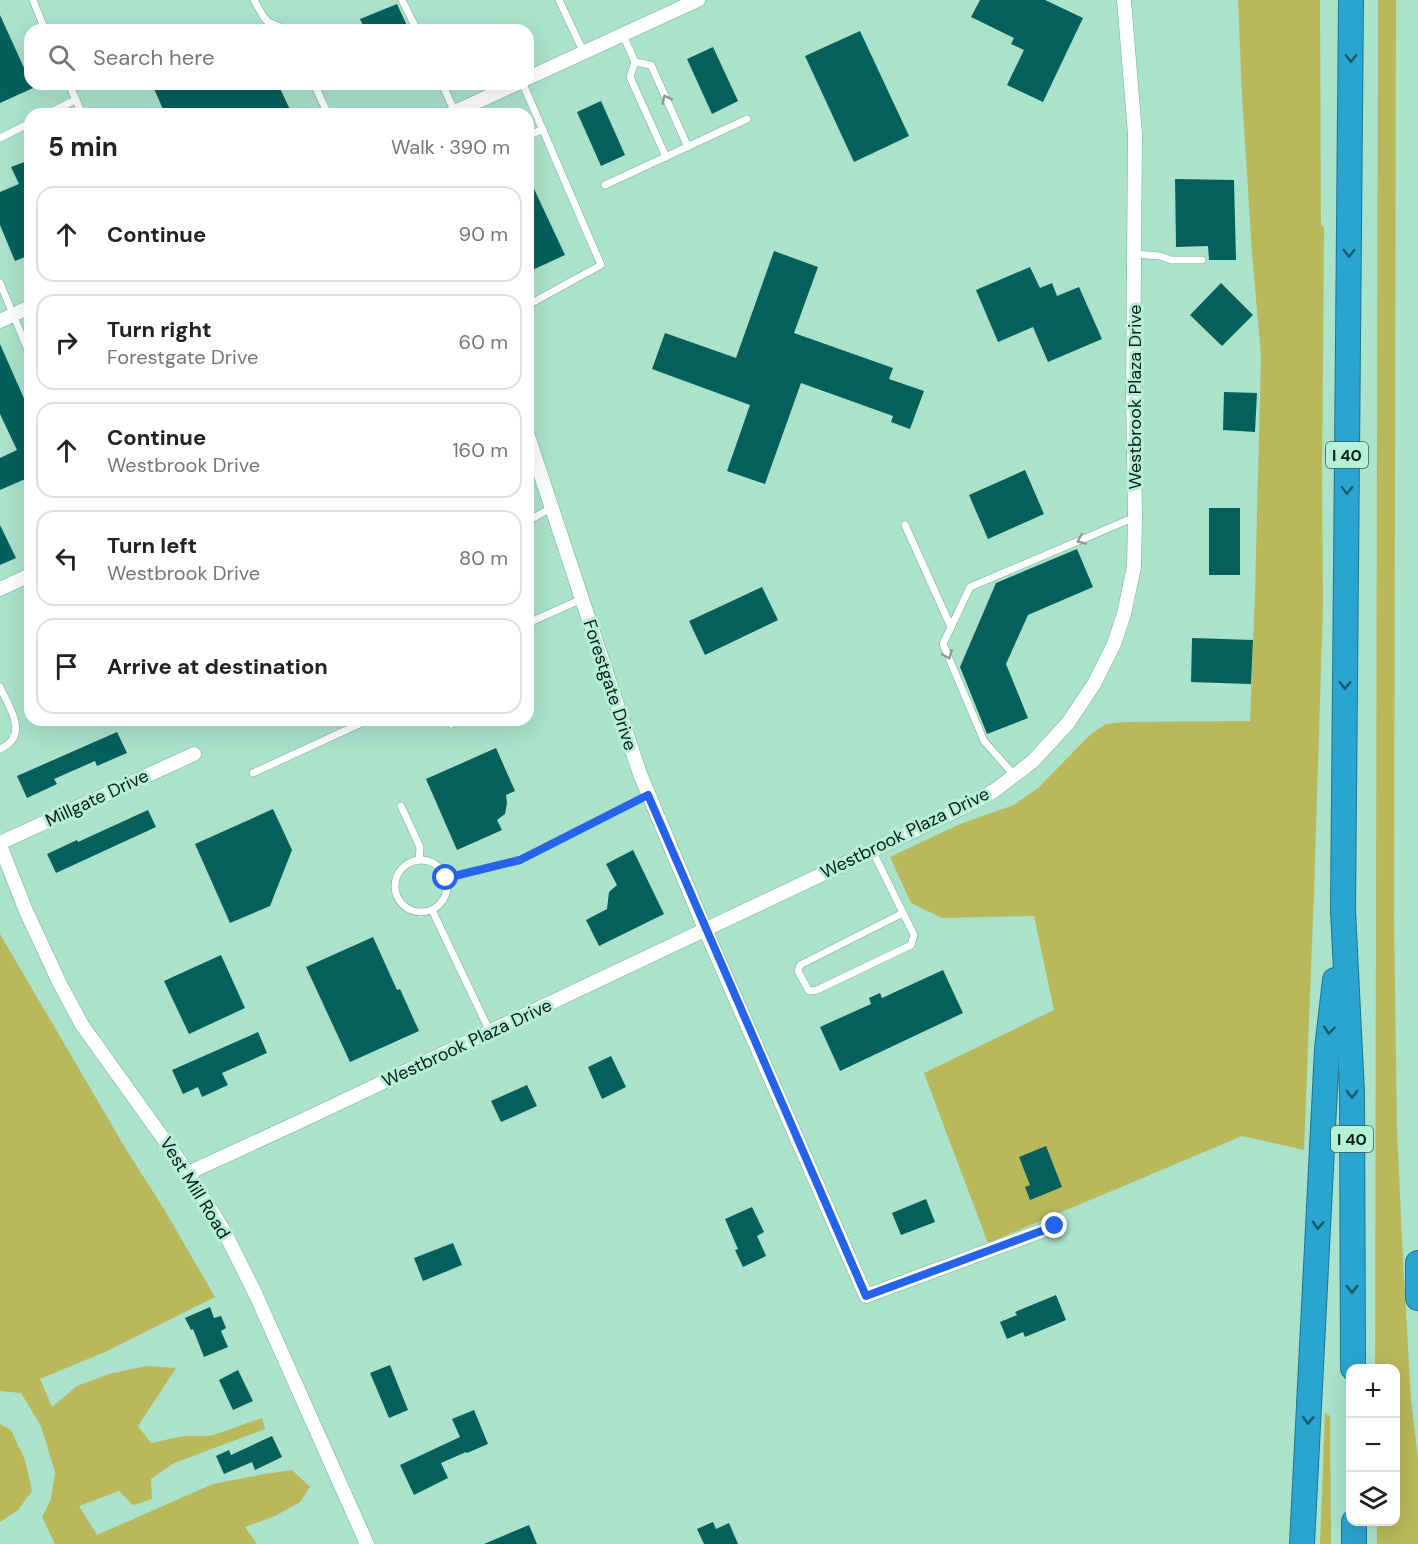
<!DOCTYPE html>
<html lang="en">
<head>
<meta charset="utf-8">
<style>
  :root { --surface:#fff; --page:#f2f2f2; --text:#222; --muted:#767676; --line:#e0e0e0 }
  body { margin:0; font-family:"DM Sans",sans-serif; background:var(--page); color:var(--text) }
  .controls { position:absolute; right:18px; bottom:18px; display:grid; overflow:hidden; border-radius:12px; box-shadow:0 6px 24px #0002 }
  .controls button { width:54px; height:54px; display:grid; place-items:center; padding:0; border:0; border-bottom:2px solid var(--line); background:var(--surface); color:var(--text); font:30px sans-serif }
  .stop { position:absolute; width:18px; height:18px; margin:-14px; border:4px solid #2563eb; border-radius:50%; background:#fff }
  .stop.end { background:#2563eb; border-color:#fff; box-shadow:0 2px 6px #0008 }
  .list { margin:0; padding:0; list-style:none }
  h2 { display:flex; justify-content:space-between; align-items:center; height:78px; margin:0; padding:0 24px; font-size:26px }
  h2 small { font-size:20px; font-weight:400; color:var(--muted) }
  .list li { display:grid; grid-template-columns:39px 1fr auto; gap:18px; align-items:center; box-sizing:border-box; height:96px; margin:0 12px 12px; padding:0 12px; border:2px solid var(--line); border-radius:18px }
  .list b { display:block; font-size:22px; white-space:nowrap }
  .list p { margin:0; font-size:20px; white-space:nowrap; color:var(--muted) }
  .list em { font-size:20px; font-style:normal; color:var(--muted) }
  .icon { flex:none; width:33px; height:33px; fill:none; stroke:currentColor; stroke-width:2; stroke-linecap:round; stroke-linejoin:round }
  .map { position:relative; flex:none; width:1418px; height:1544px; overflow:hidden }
  .search { position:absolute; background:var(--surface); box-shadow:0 6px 24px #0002; left:24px; top:24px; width:510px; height:66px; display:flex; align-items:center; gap:15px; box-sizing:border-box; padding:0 21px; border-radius:18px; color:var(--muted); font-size:22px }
  .panel { position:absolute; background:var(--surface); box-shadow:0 6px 24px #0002; left:24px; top:108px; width:510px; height:618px; border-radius:18px }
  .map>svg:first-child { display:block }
</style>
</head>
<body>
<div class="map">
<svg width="1418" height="1544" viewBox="0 0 1418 1544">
  <rect width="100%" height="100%" fill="#aae2cc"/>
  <!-- green -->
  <g fill="#b9b85a">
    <polygon points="1238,0 1320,0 1321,225 1324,227 1322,482 1323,604 1314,892 1304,1150 1242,1136 988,1243 924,1073 1054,1010 1034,916 942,918 911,903 890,857 960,824 1014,805 1038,788 1092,733 1106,724 1125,722 1250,721 1255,594 1261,356 1252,253 1242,95"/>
    <polygon points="1378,0 1396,0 1394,919 1397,1129 1403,1260 1411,1400 1418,1458 1418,1544 1377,1544 1377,1522 1396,1522 1396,1368 1375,1368"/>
    <polygon points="0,934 127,1151 164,1209 215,1297 107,1351 40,1379 52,1407 77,1386 109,1374 146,1366 176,1368 138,1426 151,1443 183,1436 211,1436 262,1418 265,1429 174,1463 151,1479 152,1499 133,1505 119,1491 79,1506 97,1535 213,1484 265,1474 292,1470 310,1487 300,1502 275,1516 245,1527 257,1544 55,1544 42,1517 51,1499 55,1472 41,1426 21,1393 0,1391"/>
    <polygon points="1325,1413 1330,1416 1331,1544 1320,1544"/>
    <polygon points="0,1424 11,1430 25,1460 32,1491 18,1510 0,1522"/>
  </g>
  <!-- building -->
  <g fill="#05605b">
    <polygon points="980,0 1045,0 1083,18 1043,102 1007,85 1024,50 1011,44 1014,38 971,17"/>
    <polygon points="397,4 409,30 365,30 360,19"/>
    <polygon points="0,15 30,81 30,84 31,84 33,88 0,103"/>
    <polygon points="860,31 909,136 854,162 805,56"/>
    <polygon points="713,47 738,101 712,114 687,59"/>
    <polygon points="152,84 278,84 292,114 165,114"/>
    <polygon points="601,101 625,155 601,166 577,112"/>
    <polygon points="30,160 30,255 15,261 0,225 0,192 19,184 11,167"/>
    <polygon points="528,176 565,255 528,272"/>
    <polygon points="1175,179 1234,180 1236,260 1209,260 1208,246 1176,247"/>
    <polygon points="774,251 818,267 794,333 893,368 889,379 924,391 910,429 891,422 893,416 801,383 765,484 727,471 750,405 652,369 665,333 736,358"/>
    <polygon points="1030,267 1040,288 1052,283 1057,296 1079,287 1102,339 1048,362 1033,327 998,342 976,290"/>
    <polygon points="1221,283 1253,315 1222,346 1190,315"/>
    <polygon points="0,344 30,412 30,477 0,490 0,458 17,450 0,414"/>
    <polygon points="1224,392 1257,393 1255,432 1223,430"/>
    <polygon points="1025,470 1044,514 988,539 969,495"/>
    <rect x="1209" y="508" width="31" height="67"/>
    <polygon points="0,525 16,558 0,565"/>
    <polygon points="1077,549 1093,587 1028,615 1006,664 1028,718 987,734 960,667 996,583"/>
    <polygon points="762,587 778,620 705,655 689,621"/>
    <polygon points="1192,638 1253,640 1251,684 1191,682"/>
    <polygon points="117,732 127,753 97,766 95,761 54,779 57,784 27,798 17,776"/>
    <polygon points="496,748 515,791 506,795 507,803 505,814 497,820 502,830 457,850 426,779"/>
    <polygon points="273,809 292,850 270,906 230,923 195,844"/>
    <polygon points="148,810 156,827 56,873 47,854 77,840 78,842"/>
    <polygon points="633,850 664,914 599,946 586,920 607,909 609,892 617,885 606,864"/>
    <polygon points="373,937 397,990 400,989 419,1031 350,1062 306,967"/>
    <polygon points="221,955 245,1008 189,1034 164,981"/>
    <polygon points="943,970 963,1013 840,1071 820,1027 871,1004 869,998 880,993 882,998"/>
    <polygon points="258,1032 267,1053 222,1073 228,1085 202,1097 198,1087 183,1094 172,1070"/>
    <polygon points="611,1056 626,1087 602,1099 588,1067"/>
    <polygon points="527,1085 537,1106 501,1122 491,1101"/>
    <polygon points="1046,1146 1062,1187 1030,1200 1025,1187 1030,1185 1019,1157"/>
    <polygon points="926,1199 935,1222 901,1235 892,1213"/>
    <polygon points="752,1207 764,1232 757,1236 766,1256 743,1267 735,1250 738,1249 725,1219"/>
    <polygon points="453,1243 462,1265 423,1281 414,1258"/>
    <polygon points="1056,1295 1066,1320 1025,1337 1023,1332 1007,1339 1000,1322 1017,1315 1015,1312"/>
    <polygon points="210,1307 214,1318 221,1316 226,1328 221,1331 228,1347 204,1357 193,1329 191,1330 185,1318"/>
    <polygon points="390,1365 408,1410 389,1418 370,1373"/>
    <polygon points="238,1370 253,1401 233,1410 219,1380"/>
    <polygon points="474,1410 488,1444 467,1453 466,1452 441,1463 448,1478 414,1495 400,1465 460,1437 452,1419"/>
    <polygon points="272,1436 282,1457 255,1470 252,1462 224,1474 216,1456 229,1450 231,1455"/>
    <polygon points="713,1522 716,1529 729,1523 738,1544 704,1544 697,1529"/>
    <polygon points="529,1525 537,1544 484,1544"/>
  </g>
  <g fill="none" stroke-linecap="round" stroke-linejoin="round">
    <defs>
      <g id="service">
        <polyline points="33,0 45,30"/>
        <polyline points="254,0 263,16 268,22 287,30"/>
        <polyline points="402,0 417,30"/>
        <polyline points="559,0 584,53"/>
        <polyline points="623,35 635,62 630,77 666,157"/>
        <polyline points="635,62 651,65 688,147"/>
        <polyline points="69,84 82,114"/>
        <polyline points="314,84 328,114"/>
        <polyline points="442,84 455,112"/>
        <polyline points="523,84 601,265 528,305"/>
        <polyline points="47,114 75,100"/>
        <polyline points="528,136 543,129"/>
        <polyline points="0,138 30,123"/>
        <polyline points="605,185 747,119"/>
        <polyline points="1135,254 1160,256 1171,260 1202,260"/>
        <polyline points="0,283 30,355"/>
        <polyline points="528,521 551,508"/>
        <polyline points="905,525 951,627"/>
        <polyline points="528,623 582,599"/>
        <path d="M0,687C10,709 30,735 0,749"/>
        <polyline points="449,720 451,724"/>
        <polyline points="253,773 368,720"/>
        <polyline points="1014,775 984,741 943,644 970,587 1135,517"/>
        <polyline points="401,806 420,847 419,860"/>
        <polyline points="872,850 914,935 911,945 817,990 809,991 798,971 800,965 903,913"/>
        <circle cx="421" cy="886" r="26"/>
        <polyline points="446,878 520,860 648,795"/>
        <polyline points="432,910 490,1032"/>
      </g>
      <g id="minor">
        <polyline points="528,78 698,0"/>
        <polyline points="450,114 516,84"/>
        <polyline points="0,321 30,307"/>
        <polyline points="528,436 640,774 705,929 866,1296 1055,1226"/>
        <polyline points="0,589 30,575"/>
        <polyline points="0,843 194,754"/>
        <polyline points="0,845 26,911 60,984 82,1025 188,1173 224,1231 256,1295 367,1544"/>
        <polyline points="188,1173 301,1121 962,808 994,791 1033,761 1068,723 1094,684 1114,644 1124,614 1134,567 1135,517 1133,394 1135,134 1124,0"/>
      </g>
      <g id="motorway">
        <polyline points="1351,0 1343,910 1352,1093 1353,1368"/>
        <polyline points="1418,1263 1418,1298"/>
        <polyline points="1354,1522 1354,1544"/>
        <polyline points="1302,1544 1327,1049 1335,980"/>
      </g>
    </defs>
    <!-- service casing -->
    <use href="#service" stroke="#76ac97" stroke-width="8"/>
    <!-- minor casing -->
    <use href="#minor" stroke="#76ac97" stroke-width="15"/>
    <!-- motorway casing -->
    <use href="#motorway" stroke="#1e758f" stroke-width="26"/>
    <!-- service -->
    <use href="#service" stroke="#fff" stroke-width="7"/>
    <!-- minor -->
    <use href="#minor" stroke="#fff" stroke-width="14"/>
    <!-- motorway -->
    <use href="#motorway" stroke="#2aa4d0" stroke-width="24"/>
  </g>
  <!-- one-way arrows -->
  <defs><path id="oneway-chevron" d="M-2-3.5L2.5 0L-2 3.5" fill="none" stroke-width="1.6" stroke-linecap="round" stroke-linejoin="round" transform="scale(1.5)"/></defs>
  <g stroke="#175a6a">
    <use href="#oneway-chevron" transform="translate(1351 58) rotate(91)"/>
    <use href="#oneway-chevron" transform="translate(1349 253) rotate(91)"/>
    <use href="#oneway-chevron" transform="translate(1347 490) rotate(91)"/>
    <use href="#oneway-chevron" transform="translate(1345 685) rotate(91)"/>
    <use href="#oneway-chevron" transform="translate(1329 1030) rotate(96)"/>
    <use href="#oneway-chevron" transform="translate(1352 1094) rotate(89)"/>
    <use href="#oneway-chevron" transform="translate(1318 1225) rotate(93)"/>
    <use href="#oneway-chevron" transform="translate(1352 1289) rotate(90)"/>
    <use href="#oneway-chevron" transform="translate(1308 1420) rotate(93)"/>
  </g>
  <g stroke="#8f9996">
    <use href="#oneway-chevron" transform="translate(666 99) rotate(-115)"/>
    <use href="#oneway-chevron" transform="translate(1081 540) rotate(157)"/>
    <use href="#oneway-chevron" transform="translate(948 655) rotate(67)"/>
  </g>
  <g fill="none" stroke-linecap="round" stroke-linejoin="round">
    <!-- route -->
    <polyline stroke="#2563eb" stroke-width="8" points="446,878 520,860 648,795 866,1296 1055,1226"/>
  </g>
  <g text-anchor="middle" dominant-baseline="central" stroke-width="6" stroke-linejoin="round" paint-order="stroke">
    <!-- shield labels -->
    <g fill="#b7f0d9" stroke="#3c5c50" stroke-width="1.5">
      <rect x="1326" y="442" width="42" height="26" rx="4.5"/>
      <rect x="1331" y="1126" width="42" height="26" rx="4.5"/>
    </g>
    <g font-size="16" font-weight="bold" fill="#071d16">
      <text x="1347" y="455">I 40</text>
      <text x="1352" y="1139">I 40</text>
    </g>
    <!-- street labels -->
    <g font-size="18" fill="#071d16" stroke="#b7f0d9">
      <text transform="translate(1135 397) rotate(-90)">Westbrook Plaza Drive</text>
      <text transform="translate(610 685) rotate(72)">Forestgate Drive</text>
      <text transform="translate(97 798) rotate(-25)">Millgate Drive</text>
      <text transform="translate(905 833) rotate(-26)">Westbrook Plaza Drive</text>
      <text transform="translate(467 1043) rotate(-25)">Westbrook Plaza Drive</text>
      <text transform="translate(195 1188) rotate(58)">Vest Mill Road</text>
    </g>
  </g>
</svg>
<div class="controls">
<button>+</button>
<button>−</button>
<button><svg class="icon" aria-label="layers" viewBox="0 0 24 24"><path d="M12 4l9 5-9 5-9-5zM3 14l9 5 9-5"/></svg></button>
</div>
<div class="stop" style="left:446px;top:878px"></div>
<div class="stop end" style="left:1055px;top:1226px"></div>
<div class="search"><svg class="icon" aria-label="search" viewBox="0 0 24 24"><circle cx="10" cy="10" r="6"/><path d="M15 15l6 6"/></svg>Search here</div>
<section class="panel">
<h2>5 min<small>Walk · 390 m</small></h2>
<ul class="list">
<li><svg class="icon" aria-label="ahead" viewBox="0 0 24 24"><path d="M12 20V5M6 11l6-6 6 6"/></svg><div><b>Continue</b></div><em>90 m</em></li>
<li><svg class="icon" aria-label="right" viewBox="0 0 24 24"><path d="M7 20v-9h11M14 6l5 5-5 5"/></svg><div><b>Turn right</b><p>Forestgate Drive</p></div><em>60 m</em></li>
<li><svg class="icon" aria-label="ahead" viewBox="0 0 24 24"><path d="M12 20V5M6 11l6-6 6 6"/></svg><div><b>Continue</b><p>Westbrook Drive</p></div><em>160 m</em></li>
<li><svg class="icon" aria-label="left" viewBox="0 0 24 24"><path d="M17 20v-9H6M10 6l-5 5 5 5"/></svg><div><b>Turn left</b><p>Westbrook Drive</p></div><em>80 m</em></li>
<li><svg class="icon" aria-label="arrive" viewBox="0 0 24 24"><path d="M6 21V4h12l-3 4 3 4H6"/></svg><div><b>Arrive at destination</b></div></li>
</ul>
</section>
</div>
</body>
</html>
